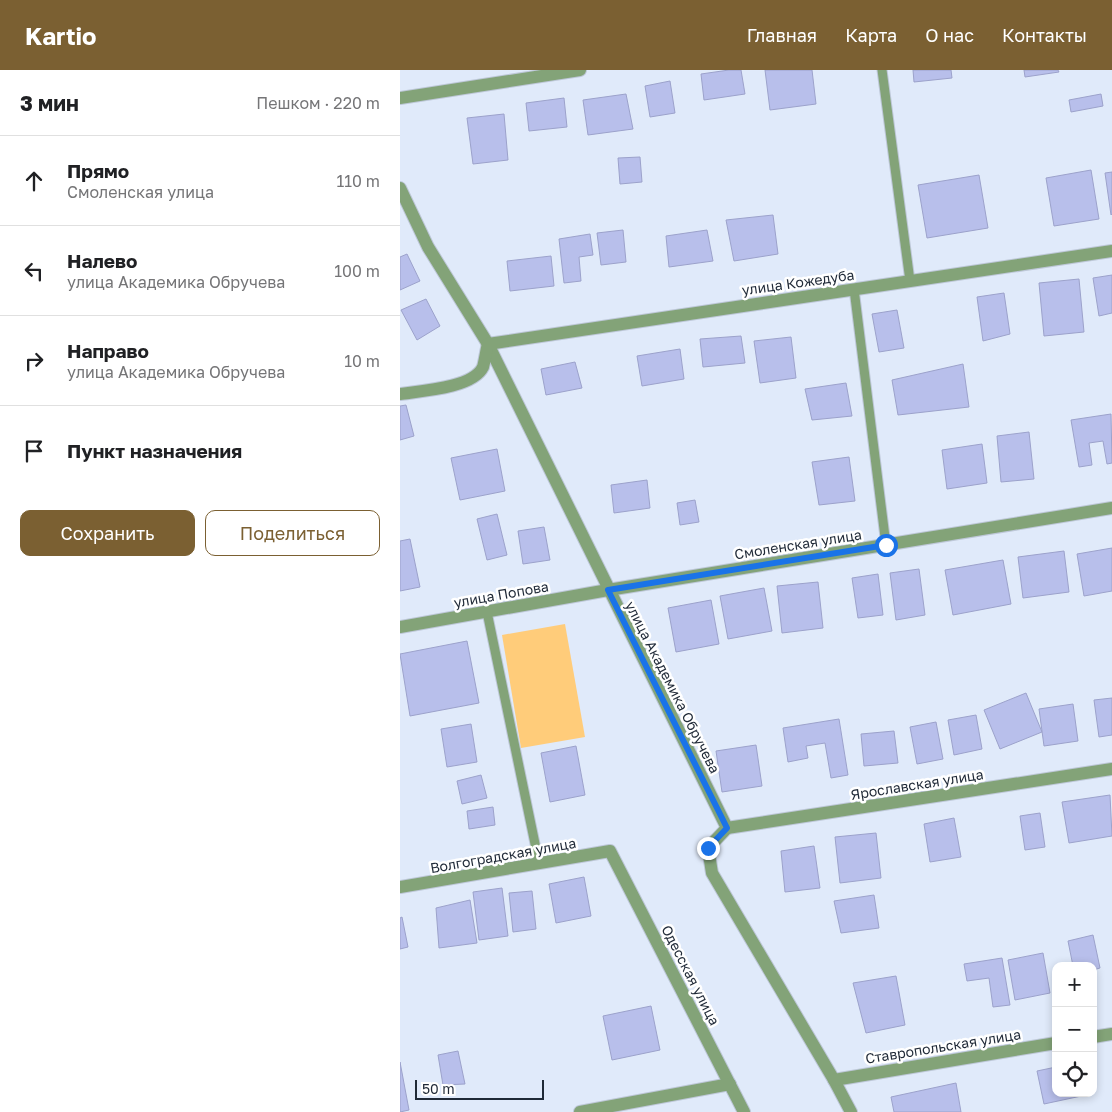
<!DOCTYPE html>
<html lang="ru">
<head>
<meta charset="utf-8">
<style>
  :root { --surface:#fff; --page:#f2f2f2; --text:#202124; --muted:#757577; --line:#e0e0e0; --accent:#7b6032 }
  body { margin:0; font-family:"Golos Text",sans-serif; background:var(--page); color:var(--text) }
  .controls { position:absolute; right:15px; bottom:15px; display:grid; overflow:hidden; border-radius:10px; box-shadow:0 2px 8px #0003 }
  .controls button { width:45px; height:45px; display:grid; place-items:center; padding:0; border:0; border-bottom:1px solid var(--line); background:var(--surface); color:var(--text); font:25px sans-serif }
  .scale { position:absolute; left:15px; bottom:12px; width:129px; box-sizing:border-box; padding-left:5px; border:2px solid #1f2937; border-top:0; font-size:14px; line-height:18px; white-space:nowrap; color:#1f2937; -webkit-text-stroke:4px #fff; paint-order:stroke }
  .stop { position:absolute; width:15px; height:15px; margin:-11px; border:4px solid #1a73e8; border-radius:50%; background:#fff }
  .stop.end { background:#1a73e8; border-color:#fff; box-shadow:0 1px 5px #0008 }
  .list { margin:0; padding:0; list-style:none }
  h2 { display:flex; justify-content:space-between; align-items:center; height:65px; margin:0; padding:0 20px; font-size:21px }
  h2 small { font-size:16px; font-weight:400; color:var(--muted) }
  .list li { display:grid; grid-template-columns:32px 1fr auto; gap:15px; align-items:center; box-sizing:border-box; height:90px; padding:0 20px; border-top:1px solid var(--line) }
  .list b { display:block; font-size:19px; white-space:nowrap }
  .list p { margin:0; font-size:16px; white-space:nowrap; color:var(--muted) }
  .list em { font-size:16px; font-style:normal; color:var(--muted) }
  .actions { display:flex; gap:10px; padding:15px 20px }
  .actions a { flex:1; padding:11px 0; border:1px solid var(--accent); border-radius:10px; text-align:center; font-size:18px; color:var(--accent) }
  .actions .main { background:var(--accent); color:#fff }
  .icon { flex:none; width:28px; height:28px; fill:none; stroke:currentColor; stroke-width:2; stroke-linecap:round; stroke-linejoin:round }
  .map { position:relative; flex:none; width:712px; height:1042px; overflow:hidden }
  header { display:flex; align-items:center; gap:30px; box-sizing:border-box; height:70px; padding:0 25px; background:var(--accent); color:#fff }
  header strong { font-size:24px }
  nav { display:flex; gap:28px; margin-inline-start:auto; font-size:18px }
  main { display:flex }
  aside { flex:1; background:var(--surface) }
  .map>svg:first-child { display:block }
</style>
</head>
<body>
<header>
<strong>Kartio</strong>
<nav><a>Главная</a><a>Карта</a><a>О нас</a><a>Контакты</a></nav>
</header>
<main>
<aside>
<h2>3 мин<small>Пешком · 220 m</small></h2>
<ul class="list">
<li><svg class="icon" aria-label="ahead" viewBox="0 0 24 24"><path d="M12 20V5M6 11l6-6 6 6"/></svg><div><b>Прямо</b><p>Смоленская улица</p></div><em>110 m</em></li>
<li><svg class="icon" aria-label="left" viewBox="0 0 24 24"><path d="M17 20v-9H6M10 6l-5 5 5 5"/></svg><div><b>Налево</b><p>улица Академика Обручева</p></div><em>100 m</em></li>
<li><svg class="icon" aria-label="right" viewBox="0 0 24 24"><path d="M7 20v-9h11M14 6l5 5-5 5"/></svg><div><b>Направо</b><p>улица Академика Обручева</p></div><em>10 m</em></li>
<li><svg class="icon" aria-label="arrive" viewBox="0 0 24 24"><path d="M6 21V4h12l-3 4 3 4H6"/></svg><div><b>Пункт назначения</b></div></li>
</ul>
<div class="actions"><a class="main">Сохранить</a><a>Поделиться</a></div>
</aside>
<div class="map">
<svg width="712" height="1042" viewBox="0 0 712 1042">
  <rect width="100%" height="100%" fill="#e0eafa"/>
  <!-- green -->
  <polygon fill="#ffcc7a" points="165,554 185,667 121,678 102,565"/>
  <!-- building -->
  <g fill="#b8bfeb" stroke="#9ca2cb">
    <polygon points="329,0 341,0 345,24 304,30 301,4"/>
    <polygon points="365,0 412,0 416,34 370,40"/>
    <polygon points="513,0 551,0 552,8 514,12"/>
    <polygon points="624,0 658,0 659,2 625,7"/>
    <polygon points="270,11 275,43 250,47 245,16"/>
    <polygon points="226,24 233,59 188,65 183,30"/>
    <polygon points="701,24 703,36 671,42 669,30"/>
    <polygon points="164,28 167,57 129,61 126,33"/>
    <polygon points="104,44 108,90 73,94 67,48"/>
    <polygon points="240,87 242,112 220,114 218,88"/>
    <polygon points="691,100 699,149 654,156 646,108"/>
    <polygon points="712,102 712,144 711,145 705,103"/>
    <polygon points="579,105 588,158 527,168 518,115"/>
    <polygon points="373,145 378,184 334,191 326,150"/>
    <polygon points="223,160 226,192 201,195 197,163"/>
    <polygon points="307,160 313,191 269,197 266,166"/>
    <polygon points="190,164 193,185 179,187 181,211 164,213 159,169"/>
    <polygon points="7,184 20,211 0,220 0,187"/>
    <polygon points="151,186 154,216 110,221 107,191"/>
    <polygon points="712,205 712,243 699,246 693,208"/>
    <polygon points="679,209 684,262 644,266 639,213"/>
    <polygon points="604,223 610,264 583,271 577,227"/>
    <polygon points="26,229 40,256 17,270 1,240"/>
    <polygon points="497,240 504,278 479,282 472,244"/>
    <polygon points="341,266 345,293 303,297 300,269"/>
    <polygon points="391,267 396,308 360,313 354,271"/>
    <polygon points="280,279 284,309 242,316 237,286"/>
    <polygon points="175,292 182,318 146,325 141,299"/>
    <polygon points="563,294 569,337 498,345 492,310"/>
    <polygon points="446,313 452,346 412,350 405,319"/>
    <polygon points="6,335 14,366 0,370 0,336"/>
    <polygon points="711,344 712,393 707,394 703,371 689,373 692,395 679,397 671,350"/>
    <polygon points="629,362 634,409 601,412 597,366"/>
    <polygon points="582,374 587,413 547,419 542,380"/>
    <polygon points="97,379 105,421 60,430 51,388"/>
    <polygon points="449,387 455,431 419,435 412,392"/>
    <polygon points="247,410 250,438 214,443 211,415"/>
    <polygon points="295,430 299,452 280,455 277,433"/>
    <polygon points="97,444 107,485 87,490 77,449"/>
    <polygon points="144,457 150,490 123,494 118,461"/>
    <polygon points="10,469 20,517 0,521 0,471"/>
    <polygon points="712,478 712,521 684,526 677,484"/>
    <polygon points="664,481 669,522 623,528 618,487"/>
    <polygon points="603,490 611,534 553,545 545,500"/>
    <polygon points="519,499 525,545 496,550 490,503"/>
    <polygon points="478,504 483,545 458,548 452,508"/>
    <polygon points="418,512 423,558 382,563 377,516"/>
    <polygon points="364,518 372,561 328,569 320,526"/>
    <polygon points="311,530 319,574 276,582 268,538"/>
    <polygon points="67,571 79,633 10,646 0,584"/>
    <polygon points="626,623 642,662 600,679 584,640"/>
    <polygon points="712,628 712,665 699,667 694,630"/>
    <polygon points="673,634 678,671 644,676 639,639"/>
    <polygon points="576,645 582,679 554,685 548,650"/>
    <polygon points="439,649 448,705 431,708 425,673 406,676 408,688 388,692 383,658"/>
    <polygon points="536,652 543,689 517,694 510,657"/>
    <polygon points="71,654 77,692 47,697 41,659"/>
    <polygon points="494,661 498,693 464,696 461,664"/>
    <polygon points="356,675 362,716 322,722 316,681"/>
    <polygon points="176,676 185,725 150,732 141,683"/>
    <polygon points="81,705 87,728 62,734 57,711"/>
    <polygon points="710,725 712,766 669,773 662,732"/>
    <polygon points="93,737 95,755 69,759 67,741"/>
    <polygon points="640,743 645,777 625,780 620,746"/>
    <polygon points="554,748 561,787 530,792 524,754"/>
    <polygon points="476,763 481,808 440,813 435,767"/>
    <polygon points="414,776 420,818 385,822 381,781"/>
    <polygon points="184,807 191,846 156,853 149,814"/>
    <polygon points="102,818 108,866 79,870 73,822"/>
    <polygon points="132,821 136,859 113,862 109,823"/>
    <polygon points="474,825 479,858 441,863 434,831"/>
    <polygon points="70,830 77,873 39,878 36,838"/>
    <polygon points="2,847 8,877 0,879 0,848"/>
    <polygon points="693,865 700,898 693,900 693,896 673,896 668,871"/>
    <polygon points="643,883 650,923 615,930 608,890"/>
    <polygon points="602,888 610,935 593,937 589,908 567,911 564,894"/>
    <polygon points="496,906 505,955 466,963 453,913"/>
    <polygon points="251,936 260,980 212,990 203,946"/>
    <polygon points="58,981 65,1014 43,1015 38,985"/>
    <polygon points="0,992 9,1040 0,1042"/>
    <polygon points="656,997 656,1023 685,1023 686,1025 644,1034 637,1001"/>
    <polygon points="556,1013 561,1042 494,1042 491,1027"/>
  </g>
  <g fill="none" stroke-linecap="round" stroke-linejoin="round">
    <defs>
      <g id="service">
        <polyline points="482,0 510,211"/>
        <polyline points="454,219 486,475"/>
        <polyline points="87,542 139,793"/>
      </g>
      <g id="minor">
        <polyline points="0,28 180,0"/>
        <polyline points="0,118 28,177 88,274 327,758 308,778 312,803 434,1010 451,1042"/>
        <path d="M0,324C21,321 73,318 83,297C85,290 86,281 88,274L712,181"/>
        <polyline points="0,557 208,520 712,438"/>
        <polyline points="327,758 712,699"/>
        <polyline points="0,817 210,781 344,1042"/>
        <polyline points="693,967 712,964"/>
        <polyline points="434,1010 656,973"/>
        <polyline points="180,1042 330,1014"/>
      </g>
    </defs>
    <!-- service casing -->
    <use href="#service" stroke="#bdc7d7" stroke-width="11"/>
    <!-- minor casing -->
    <use href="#minor" stroke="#bdc7d7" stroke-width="14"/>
    <!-- service -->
    <use href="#service" stroke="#83a378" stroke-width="9"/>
    <!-- minor -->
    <use href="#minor" stroke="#83a378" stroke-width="12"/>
  </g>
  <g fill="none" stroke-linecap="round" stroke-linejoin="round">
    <!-- route -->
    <polyline stroke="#1a73e8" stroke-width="6" points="308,778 327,758 208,520 486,475"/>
  </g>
  <g text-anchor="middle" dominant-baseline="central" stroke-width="5" stroke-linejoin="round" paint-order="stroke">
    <!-- street labels -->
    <g font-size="14" fill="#1f2937" stroke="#fff">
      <text transform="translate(398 212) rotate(-8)">улица Кожедуба</text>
      <text transform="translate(398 474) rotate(-9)">Смоленская улица</text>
      <text transform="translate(101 524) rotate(-10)">улица Попова</text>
      <text transform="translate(273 617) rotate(63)">улица Академика Обручева</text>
      <text transform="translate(517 714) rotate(-9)">Ярославская улица</text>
      <text transform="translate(103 785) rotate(-10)">Волгоградская улица</text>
      <text transform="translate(291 905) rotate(63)">Одесская улица</text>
      <text transform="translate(543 976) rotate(-9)">Ставропольская улица</text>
    </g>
  </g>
</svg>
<div class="controls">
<button>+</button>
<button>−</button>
<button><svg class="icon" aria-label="locate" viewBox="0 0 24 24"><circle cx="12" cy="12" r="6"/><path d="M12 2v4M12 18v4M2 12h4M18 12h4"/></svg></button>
</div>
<div class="scale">50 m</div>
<div class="stop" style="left:486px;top:475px"></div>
<div class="stop end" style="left:308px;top:778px"></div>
</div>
</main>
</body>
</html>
